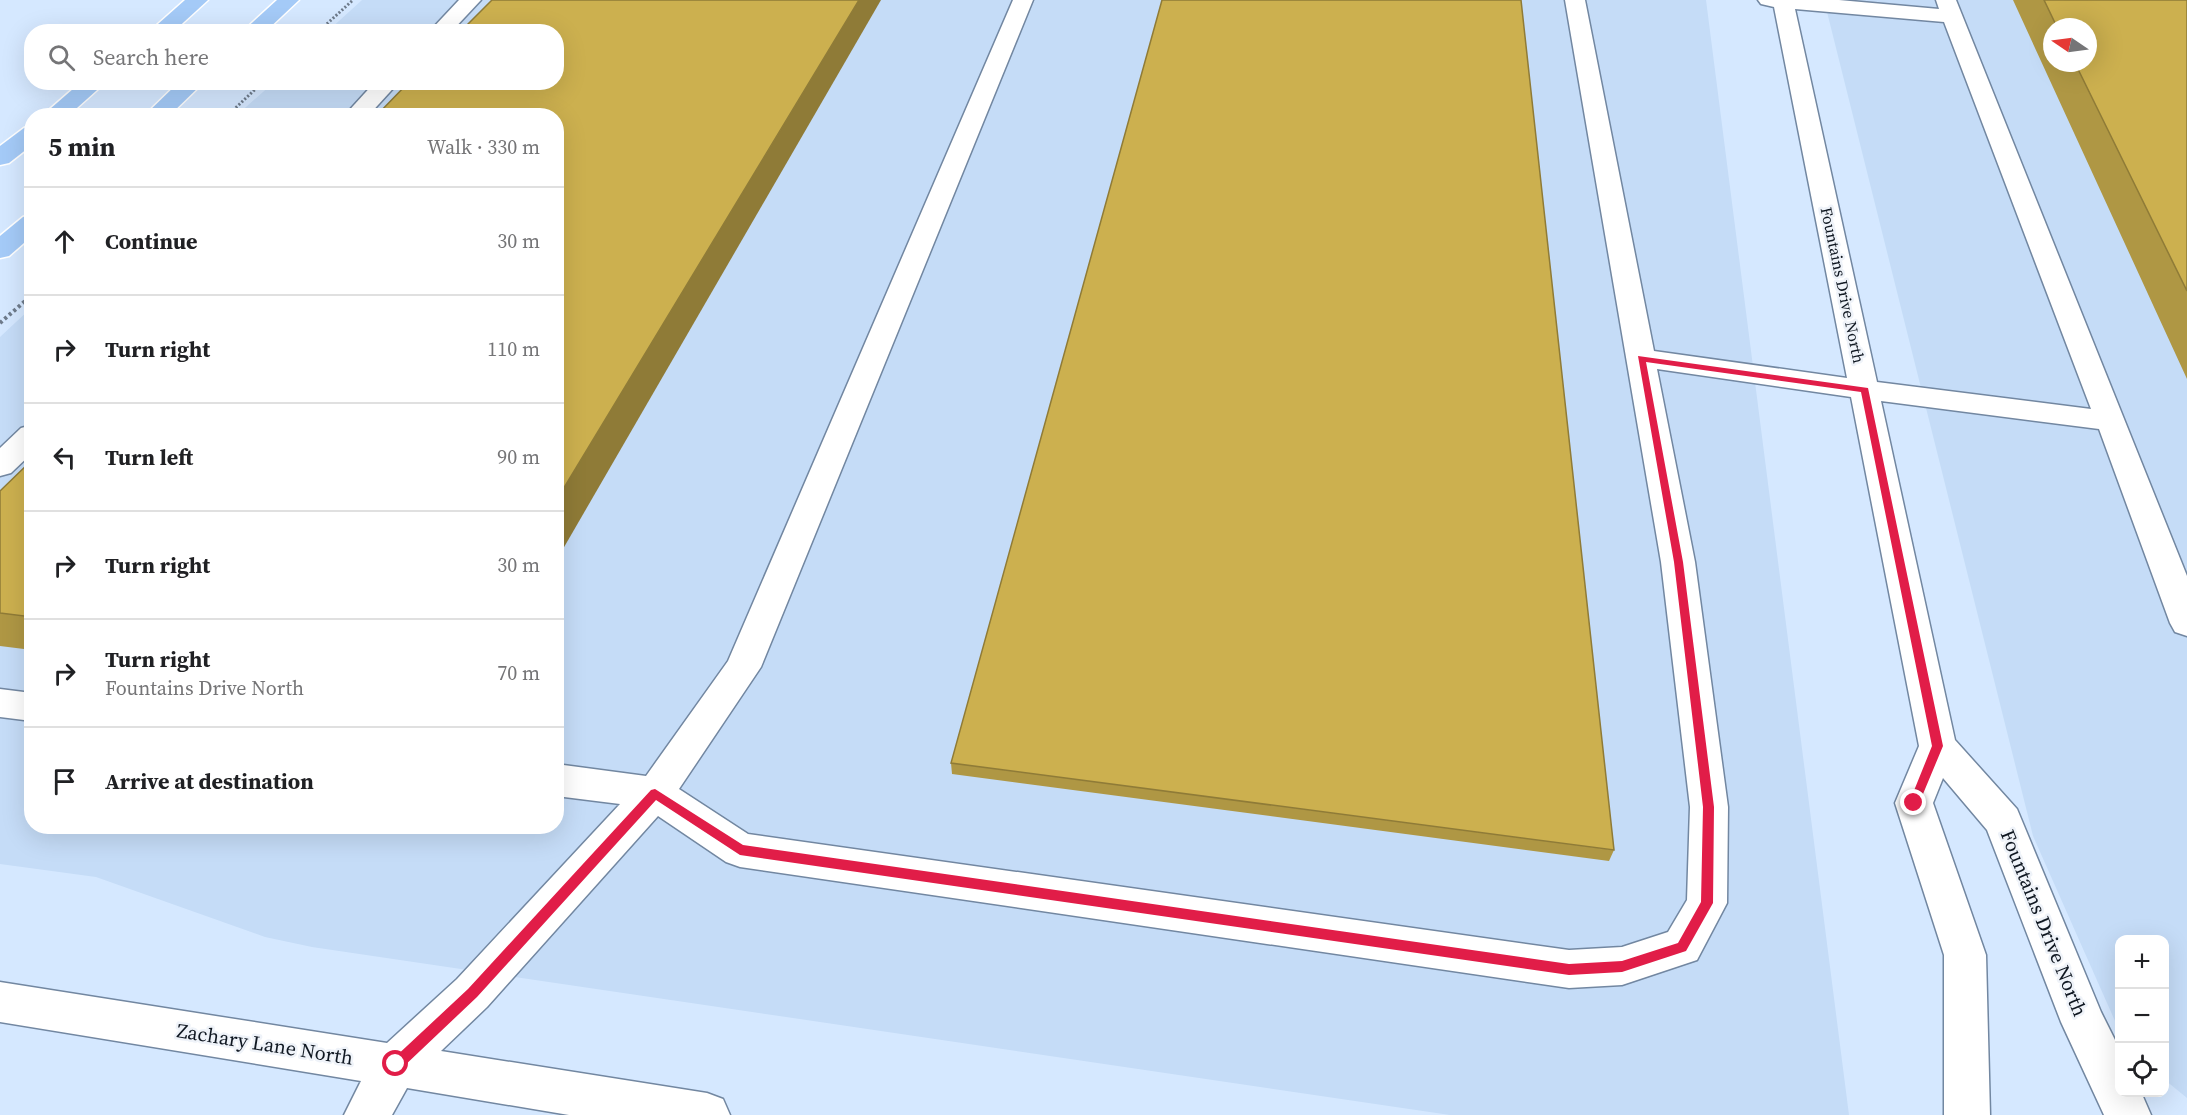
<!DOCTYPE html>
<html lang="en">
<head>
<meta charset="utf-8">
<style>
  :root { --surface:#fff; --page:#f6f6f6; --text:#202124; --muted:#757577; --line:#e0e0e0 }
  body { margin:0; font-family:"Source Serif 4",serif; background:var(--page); color:var(--text) }
  .controls { position:absolute; right:18px; bottom:18px; display:grid; overflow:hidden; border-radius:12px; box-shadow:0 6px 24px #0002 }
  .controls button { width:54px; height:54px; display:grid; place-items:center; padding:0; border:0; border-bottom:2px solid var(--line); background:var(--surface); color:var(--text); font:30px sans-serif }
  .compass { position:absolute; left:2043px; top:18px; width:54px; height:54px; border-radius:50%; background:var(--surface); box-shadow:0 6px 24px #0002; rotate:283deg }
  .stop { position:absolute; width:18px; height:18px; margin:-14px; border:4px solid #e11d48; border-radius:50%; background:#fff }
  .stop.end { background:#e11d48; border-color:#fff; box-shadow:0 2px 6px #0008 }
  .list { margin:0; padding:0; list-style:none }
  h2 { display:flex; justify-content:space-between; align-items:center; height:78px; margin:0; padding:0 24px; font-size:26px }
  h2 small { font-size:20px; font-weight:400; color:var(--muted) }
  .list li { display:grid; grid-template-columns:39px 1fr auto; gap:18px; align-items:center; box-sizing:border-box; height:108px; padding:0 24px; border-top:2px solid var(--line) }
  .list b { display:block; font-size:22px; white-space:nowrap }
  .list p { margin:0; font-size:20px; white-space:nowrap; color:var(--muted) }
  .list em { font-size:20px; font-style:normal; color:var(--muted) }
  .icon { flex:none; width:33px; height:33px; fill:none; stroke:currentColor; stroke-width:2; stroke-linecap:round; stroke-linejoin:round }
  .map { position:relative; flex:none; width:2187px; height:1115px; overflow:hidden }
  .search { position:absolute; background:var(--surface); box-shadow:0 6px 24px #0002; left:24px; top:24px; width:540px; height:66px; display:flex; align-items:center; gap:15px; box-sizing:border-box; padding:0 21px; border-radius:24px; color:var(--muted); font-size:22px }
  .panel { position:absolute; background:var(--surface); box-shadow:0 6px 24px #0002; left:24px; top:108px; width:540px; height:726px; border-radius:24px }
  .map>svg:first-child { display:block }
</style>
</head>
<body>
<div class="map">
<svg width="2187" height="1115" viewBox="0 0 2187 1115">
  <rect width="100%" height="100%" fill="#d5e8ff"/>
  <!-- built -->
  <g fill="#c5dcf7" fill-rule="evenodd">
    <polygon points="362,0 1706,0 1849,1115 1450,1115 312,947 265,937 96,877 0,864 0,337 31,308 32,826 556,826 556,116 237,115 273,83 556,82 556,32 328,31"/>
    <path d="M1824,0H2187V1098L2165,1080L2164,940H2120L2119,1030L2033,836ZM2052,27H2088V63H2052Z"/>
  </g>
  <g fill="none" stroke-linecap="round" stroke-linejoin="round">
    <defs>
      <g id="minor">
        <polygon points="459,0 481,0 451,32 429,32"/>
        <path d="M1013,0H1033L761,667L679,789L748,834L1569,950L1622,947L1668,932L1687,900L1690,807L1661,562L1565,0H1585L1654,351L1847,378L1774,7L1761,4L1758,0H1839L1939,9L1936,0H1956L2187,576V636L2175,632L2170,623L2099,429L1881,401L1955,740L2017,809L2022,821L2101,1012L2120,1050V1092H2141L2151,1115H2104L2061,1022L1987,830L1943,778L1933,803L1986,955L1990,1115H1944V955L1895,803L1919,746L1851,397L1657,369L1695,562L1728,807L1727,903L1697,960L1622,985L1569,988L740,867L726,862L658,816L487,1007L441,1051L707,1093L723,1099L730,1115H569L407,1088L392,1115H344L361,1081L0,1022V982L387,1043L457,979L620,804L556,796V764L646,776L728,661ZM1795,9L1944,22L2091,409L1877,382Z"/>
        <polygon points="375,82 399,82 368,116 344,116"/>
        <polygon points="32,425 32,453 11,473 0,476 0,448 21,428"/>
        <polygon points="0,689 32,693 32,721 0,717"/>
      </g>
      <g id="major">
        <polygon points="185,0 208,0 173,32 149,32"/>
        <polygon points="277,0 299,0 265,32 242,32"/>
        <polygon points="81,82 106,82 68,116 42,116"/>
        <polygon points="179,82 204,82 169,116 144,116"/>
        <polygon points="32,126 32,145 9,163 0,165 0,146 24,128"/>
        <polygon points="32,214 32,236 9,256 0,258 0,236 23,217"/>
      </g>
    </defs>
    <!-- minor casing -->
    <use href="#minor" stroke="#7287a1" stroke-width="3"/>
    <!-- major casing -->
    <use href="#major" stroke="#fff" stroke-width="3"/>
    <!-- path-far1 -->
    <g stroke="#6e7b8b" stroke-width="3" stroke-dasharray="2 2" stroke-linecap="butt">
      <polyline points="318,32 353,0"/>
      <polyline points="227,116 263,82"/>
    </g>
    <!-- path -->
    <polyline stroke="#6e7b8b" stroke-width="4" stroke-dasharray="3 3" stroke-linecap="butt" points="0,323 32,295"/>
    <!-- minor -->
    <use href="#minor" fill="#fff" fill-rule="evenodd"/>
    <!-- major -->
    <use href="#major" fill="#a4caf7" fill-rule="evenodd"/>
  </g>
  <!-- wall -->
  <g fill="#af9744" fill-rule="evenodd">
    <path d="M2013,0H2187V379ZM2052,27H2088V63H2052Z"/>
    <polygon points="32,460 32,650 0,646 0,491"/>
    <polygon points="951,763 1614,850 1609,861 952,774"/>
  </g>
  <!-- shaded-wall -->
  <polygon fill="#8f7b37" points="859,0 881,0 556,561 556,501"/>
  <!-- building -->
  <g fill="#ccb04f" stroke="#8f7b37" stroke-width="1.5">
    <polygon points="492,0 859,0 556,501 556,116 376,116 409,82 556,82 556,32 460,32"/>
    <polygon points="1162,0 1521,0 1614,850 951,763"/>
    <polygon points="2044,0 2187,0 2187,291 2075,63 2088,63 2088,27 2057,27"/>
    <polygon points="32,460 32,617 0,613 0,491"/>
  </g>
  <!-- route -->
  <polygon fill="#e11d48" points="1638,356 1868,388 1943,746 1918,806 1910,806 1909,803 1932,746 1861,392 1646,362 1683,562 1714,807 1713,903 1686,951 1622,972 1569,975 740,855 656,800 477,997 401,1069 396,1071 392,1069 390,1064 392,1060 468,989 651,790 655,789 743,845 1569,964 1622,961 1678,943 1701,902 1703,807 1674,562"/>
  <g text-anchor="middle" dominant-baseline="central" stroke-width="5" stroke-linejoin="round" paint-order="stroke">
    <!-- street labels -->
    <g font-size="16" fill="#0f1721" stroke="#eff3f9">
      <text transform="translate(1843 285) rotate(78)">Fountains Drive North</text>
    </g>
    <!-- near-street labels -->
    <g font-size="20" fill="#0f1721" stroke="#eff3f9">
      <text transform="translate(2044 923) rotate(68)">Fountains Drive North</text>
      <text transform="translate(265 1044) rotate(9)">Zachary Lane North</text>
    </g>
  </g>
</svg>
<div class="controls">
<button>+</button>
<button>−</button>
<button><svg class="icon" aria-label="locate" viewBox="0 0 24 24"><circle cx="12" cy="12" r="6"/><path d="M12 2v4M12 18v4M2 12h4M18 12h4"/></svg></button>
</div>
<svg class="compass" viewBox="-18 -18 36 36"><path d="M0-13l5 13h-10z" fill="#e53935"/><path d="M0 13l5-13h-10z" fill="#757577"/></svg>
<div class="stop" style="left:396px;top:1064px"></div>
<div class="stop end" style="left:1914px;top:803px"></div>
<div class="search"><svg class="icon" aria-label="search" viewBox="0 0 24 24"><circle cx="10" cy="10" r="6"/><path d="M15 15l6 6"/></svg>Search here</div>
<section class="panel">
<h2>5 min<small>Walk · 330 m</small></h2>
<ul class="list">
<li><svg class="icon" aria-label="ahead" viewBox="0 0 24 24"><path d="M12 20V5M6 11l6-6 6 6"/></svg><div><b>Continue</b></div><em>30 m</em></li>
<li><svg class="icon" aria-label="right" viewBox="0 0 24 24"><path d="M7 20v-9h11M14 6l5 5-5 5"/></svg><div><b>Turn right</b></div><em>110 m</em></li>
<li><svg class="icon" aria-label="left" viewBox="0 0 24 24"><path d="M17 20v-9H6M10 6l-5 5 5 5"/></svg><div><b>Turn left</b></div><em>90 m</em></li>
<li><svg class="icon" aria-label="right" viewBox="0 0 24 24"><path d="M7 20v-9h11M14 6l5 5-5 5"/></svg><div><b>Turn right</b></div><em>30 m</em></li>
<li><svg class="icon" aria-label="right" viewBox="0 0 24 24"><path d="M7 20v-9h11M14 6l5 5-5 5"/></svg><div><b>Turn right</b><p>Fountains Drive North</p></div><em>70 m</em></li>
<li><svg class="icon" aria-label="arrive" viewBox="0 0 24 24"><path d="M6 21V4h12l-3 4 3 4H6"/></svg><div><b>Arrive at destination</b></div></li>
</ul>
</section>
</div>
</body>
</html>
